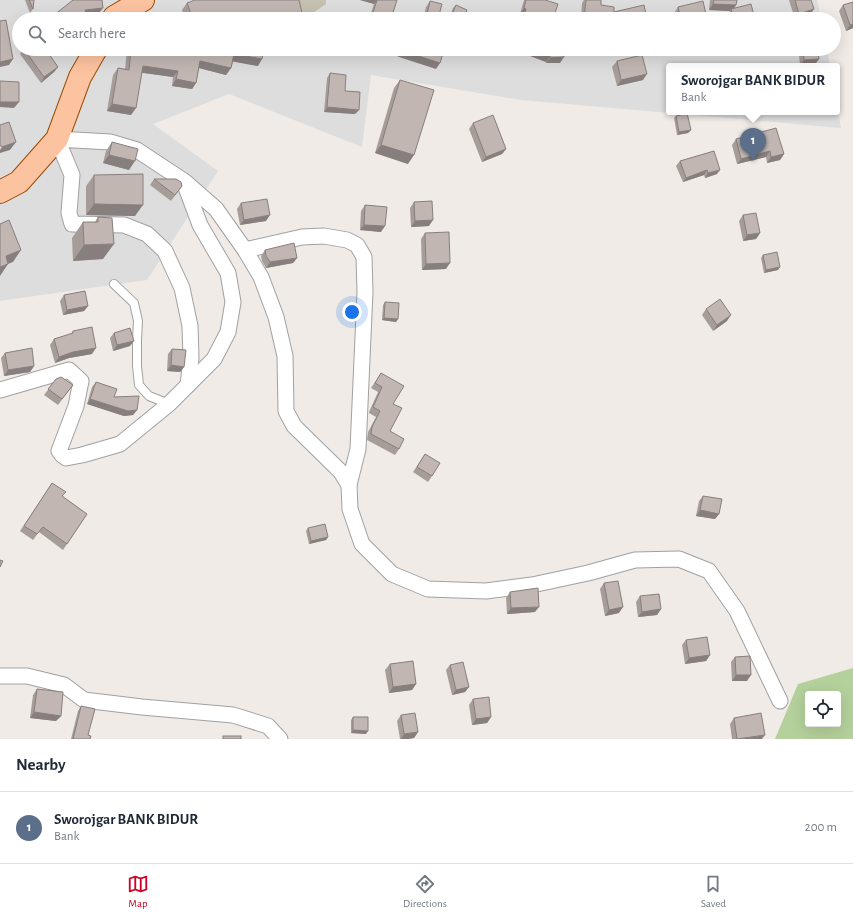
<!DOCTYPE html>
<html lang="en">
<head>
<meta charset="utf-8">
<style>
  :root { --surface:#fff; --page:#f2f2f3; --text:#1f2937; --muted:#747a83; --line:#e0e1e3; --accent:#d00026 }
  body { margin:0; font-family:"Alegreya Sans",sans-serif; background:var(--page); color:var(--text) }
  .controls { position:absolute; right:12px; bottom:12px; display:grid; overflow:hidden; border-radius:4px; box-shadow:0 4px 16px #0002 }
  .controls button { width:36px; height:36px; display:grid; place-items:center; padding:0; border:0; border-bottom:1px solid var(--line); background:var(--surface); color:var(--text); font:20px sans-serif }
  .you { position:absolute; left:352px; top:312px; width:14px; height:14px; margin:-10px; border:3px solid #fff; border-radius:50%; background:#1a73e8; box-shadow:0 0 0 6px #1a73e833 }
  .badge { display:grid; place-items:center; width:26px; height:26px; border-radius:50%; background:var(--accent); color:#fff; font-size:13px; font-weight:700 }
  .pin { position:absolute; translate:-50% -33px; filter:drop-shadow(0 1px 2px #0008) }
  .pin::after { content:''; position:absolute; top:21px; width:14px; height:12px; background:inherit; clip-path:polygon(0 0,100% 0,50% 100%) }
  .popup { position:absolute; left:666px; top:63px; width:174px; height:52px; box-sizing:border-box; display:grid; place-content:center; border-radius:4px; background:var(--surface); filter:drop-shadow(0 1px 3px #0005); font-size:13px; white-space:nowrap; color:var(--muted) }
  .popup b { font-size:15px; color:var(--text) }
  .popup::after { content:''; position:absolute; left:50%; top:100%; margin-left:-8px; border:8px solid transparent; border-top-color:var(--surface) }
  .list { margin:0; padding:0; list-style:none }
  h2 { display:flex; justify-content:space-between; align-items:center; height:52px; margin:0; padding:0 16px; font-size:17px }
  h2 small { font-size:13px; font-weight:400; color:var(--muted) }
  .list li { display:grid; grid-template-columns:26px 1fr auto; gap:12px; align-items:center; box-sizing:border-box; height:72px; padding:0 16px; border-top:1px solid var(--line) }
  .list b { display:block; font-size:15px; white-space:nowrap }
  .list p { margin:0; font-size:13px; white-space:nowrap; color:var(--muted) }
  .list em { font-size:13px; font-style:normal; color:var(--muted) }
  .icon { flex:none; width:22px; height:22px; fill:none; stroke:currentColor; stroke-width:2; stroke-linecap:round; stroke-linejoin:round }
  .map { position:relative; flex:none; width:853px; height:739px; overflow:hidden }
  .search { position:absolute; background:var(--surface); box-shadow:0 4px 16px #0002; left:12px; right:12px; top:12px; height:44px; display:flex; align-items:center; gap:10px; box-sizing:border-box; padding:0 14px; border-radius:22px; color:var(--muted); font-size:15px }
  .sheet { height:124px; background:var(--surface) }
  nav { display:flex; justify-content:space-around; align-items:center; box-sizing:border-box; height:56px; border-top:1px solid var(--line); background:var(--surface); font-size:11px; color:var(--muted) }
  nav a { display:grid; justify-items:center; gap:2px }
  nav .on { color:var(--accent) }
  .map>svg:first-child { display:block }
</style>
</head>
<body>
<div class="map">
<svg width="853" height="739" viewBox="0 0 853 739">
  <rect width="100%" height="100%" fill="#f0ebe6"/>
  <!-- residential -->
  <polygon fill="#dedddd" points="0,0 817,0 821,19 19,19 19,49 827,49 830,66 669,66 669,112 837,112 837,105 841,128 521,100 371,75 362,147 229,94 153,124 218,171 147,280 0,301"/>
  <!-- construction -->
  <polygon fill="#c5c1b1" points="279,0 326,0 326,4 304,19 279,19"/>
  <!-- forest -->
  <path fill="#b4d09b" fill-rule="evenodd" d="M853,668V739H775L798,684ZM808,694H838V724H808Z"/>
  <g fill="none" stroke-linecap="round" stroke-linejoin="round">
    <defs>
      <polyline id="service" points="114,284 134,303 138,321 137,340 137,366 139,385 149,396 169,404"/>
      <g id="minor">
        <polyline points="245,250 302,237 324,236 347,240 357,245 364,257 365,292 358,449 349,485"/>
        <polyline points="188,385 191,358 190,326 182,288 165,251 147,234 124,225 72,224 69,213 72,175 57,139 110,142 137,150 184,181 216,209 245,250 261,277 276,317 285,356 286,411 294,426 341,472 349,485 350,509 362,544 392,574 428,589 486,591 532,585 588,573 635,560 679,559 709,571 737,611 780,701"/>
        <polyline points="0,390 69,370 81,381 76,406 59,451 62,455 66,458 82,455 120,444 169,404 214,359 228,332 233,302 228,273 200,225 184,182"/>
        <polyline points="0,676 27,676 64,685 84,700 142,707 233,715 268,726 280,739"/>
      </g>
      <g id="primary">
        <polyline points="113,19 114,17 143,0"/>
        <polyline points="0,192 19,182 57,139 80,77 96,49"/>
      </g>
    </defs>
    <!-- service casing -->
    <use href="#service" stroke="#a1a1a1" stroke-width="10"/>
    <!-- minor casing -->
    <use href="#minor" stroke="#a1a1a1" stroke-width="17"/>
    <!-- primary casing -->
    <use href="#primary" stroke="#9c4b00" stroke-width="24"/>
    <!-- service -->
    <use href="#service" stroke="#fff" stroke-width="8"/>
    <!-- minor -->
    <use href="#minor" stroke="#fff" stroke-width="15"/>
    <!-- primary -->
    <use href="#primary" stroke="#fcc3a0" stroke-width="22"/>
  </g>
  <!-- wall -->
  <g fill="#a69d99">
    <polygon points="25,0 34,0 33,9 30,13"/>
    <polygon points="360,0 397,0 391,19 369,19 374,4"/>
    <polygon points="524,0 545,0 553,19 521,19 522,15 520,14"/>
    <polygon points="584,0 601,0 601,5 614,12 647,19 581,19 582,3"/>
    <polygon points="710,0 737,0 736,5 734,9 755,19 728,19 727,15 730,11 709,10"/>
    <polygon points="789,0 811,0 810,15 795,19"/>
    <polygon points="430,1 438,19 423,19 426,7"/>
    <polygon points="853,2 853,28 846,31 839,11 843,5"/>
    <polygon points="187,3 302,13 298,19 185,19 182,10"/>
    <polygon points="456,5 464,19 449,19 453,8"/>
    <polygon points="678,7 707,19 673,19 672,16"/>
    <polygon points="23,49 50,49 47,51 58,67 54,72 41,83 20,54"/>
    <polygon points="127,49 264,49 258,66 233,61 231,68 226,75 199,68 196,83 192,89 172,86 173,77 142,73 131,115 107,111 113,75 118,68 125,69"/>
    <polygon points="512,49 563,49 560,63 546,63 546,62"/>
    <polygon points="681,49 703,49 682,55"/>
    <polygon points="802,49 818,49 819,59 815,64 800,66 799,54"/>
    <polygon points="617,61 643,80 617,86 612,67"/>
    <polygon points="330,73 345,91 359,110 355,114 324,112 327,78"/>
    <polygon points="400,80 408,164 375,153 394,88"/>
    <polygon points="676,116 691,130 688,133 677,135 674,118"/>
    <polygon points="473,123 506,149 502,154 482,162 469,129"/>
    <polygon points="736,139 784,154 780,160 767,163 766,157 737,164 732,145"/>
    <polygon points="112,142 129,170 103,163 106,151"/>
    <polygon points="714,151 717,174 705,178 704,175 683,182 676,166 680,161"/>
    <polygon points="94,175 135,216 86,215 86,186"/>
    <polygon points="154,179 182,186 171,201 150,185"/>
    <polygon points="414,202 429,226 411,227 410,208"/>
    <polygon points="241,203 266,221 240,225 237,209"/>
    <polygon points="365,205 381,232 360,230 361,211"/>
    <polygon points="743,215 760,233 756,239 743,241 739,221"/>
    <polygon points="98,217 103,259 73,261 72,238 83,222 95,222"/>
    <polygon points="425,233 446,269 422,270 421,239"/>
    <polygon points="265,250 297,258 293,263 266,268 262,261 261,256"/>
    <polygon points="763,255 778,270 764,273 761,258"/>
    <polygon points="64,295 88,306 84,311 63,315 60,301"/>
    <polygon points="385,302 398,319 396,322 382,320 383,305"/>
    <polygon points="706,309 727,321 713,331 702,315"/>
    <polygon points="73,331 92,354 69,358 55,363 50,345 54,339 71,334"/>
    <polygon points="114,333 130,346 113,351 110,338"/>
    <polygon points="172,349 184,367 180,372 167,371 168,354"/>
    <polygon points="5,353 34,366 30,372 4,376 1,358"/>
    <polygon points="381,373 393,404 390,431 399,449 395,455 367,440 368,432 376,417 369,413 369,412 378,392 371,388"/>
    <polygon points="56,379 73,385 58,405 44,395"/>
    <polygon points="96,382 114,397 137,410 133,415 124,416 87,404 92,387"/>
    <polygon points="425,454 432,476 428,482 413,472"/>
    <polygon points="52,483 62,496 87,514 63,550 39,532 33,540 20,531"/>
    <polygon points="703,496 719,514 715,519 696,516 699,501"/>
    <polygon points="308,528 328,537 326,540 309,544 306,531"/>
    <polygon points="604,583 619,613 605,616 600,589"/>
    <polygon points="510,592 535,612 507,614 506,598"/>
    <polygon points="640,596 661,609 657,615 638,617 636,602"/>
    <polygon points="686,640 710,655 706,661 685,664 682,645"/>
    <polygon points="735,657 747,681 732,681 731,662"/>
    <polygon points="390,664 416,684 412,690 389,693 385,670"/>
    <polygon points="450,665 469,687 465,692 452,695 446,670"/>
    <polygon points="37,689 61,716 56,721 30,718 33,695"/>
    <polygon points="473,699 491,717 487,723 472,725 469,705"/>
    <polygon points="81,706 88,735 90,739 71,739 78,711"/>
    <polygon points="401,715 418,732 414,738 408,739 400,739 397,721"/>
    <polygon points="353,717 366,734 351,733 351,720"/>
    <polygon points="734,718 762,739 732,739 730,724"/>
  </g>
  <!-- shaded-wall -->
  <g fill="#877f7d">
    <polygon points="360,0 377,0 374,4"/>
    <polygon points="713,4 736,5 732,11 731,9 730,11 709,10"/>
    <polygon points="103,8 99,13 81,15 85,10"/>
    <polygon points="524,8 526,9 522,15 520,14"/>
    <polygon points="814,9 810,15 796,19 799,14"/>
    <polygon points="302,13 298,19 278,19"/>
    <polygon points="600,16 627,19 598,19"/>
    <polygon points="853,24 853,28 846,31 850,25"/>
    <polygon points="378,49 397,49 440,63 436,69 402,58"/>
    <polygon points="512,49 532,49 550,56 546,62"/>
    <polygon points="686,49 703,49 682,55"/>
    <polygon points="234,54 262,59 258,66 230,61"/>
    <polygon points="564,57 560,63 546,63 550,58"/>
    <polygon points="13,59 9,65 0,67 0,62"/>
    <polygon points="819,59 815,64 800,66 804,60"/>
    <polygon points="200,61 231,68 226,75 195,67"/>
    <polygon points="143,66 178,71 173,77 138,72"/>
    <polygon points="58,67 54,72 41,83 44,77"/>
    <polygon points="647,74 643,80 617,86 621,80"/>
    <polygon points="176,79 196,83 192,89 172,86"/>
    <polygon points="0,102 19,102 14,108 0,107"/>
    <polygon points="112,104 136,108 131,115 107,111"/>
    <polygon points="327,107 359,110 355,114 324,112"/>
    <polygon points="691,130 688,133 677,135 679,132"/>
    <polygon points="16,142 10,150 0,153 0,150 2,147"/>
    <polygon points="381,145 414,155 408,164 375,153"/>
    <polygon points="506,149 502,154 482,162 486,157"/>
    <polygon points="770,151 766,157 737,164 741,159"/>
    <polygon points="784,154 780,160 767,163 771,157"/>
    <polygon points="109,155 135,161 129,170 103,163"/>
    <polygon points="707,170 704,175 683,182 686,178"/>
    <polygon points="720,170 717,174 705,178 708,173"/>
    <polygon points="94,204 143,205 135,216 86,215"/>
    <polygon points="270,215 266,221 240,225 244,220"/>
    <polygon points="433,220 429,226 411,227 415,221"/>
    <polygon points="364,225 385,226 381,232 360,230"/>
    <polygon points="760,233 756,239 743,241 747,235"/>
    <polygon points="114,244 103,259 73,261 84,245"/>
    <polygon points="21,250 13,262 0,267 6,256"/>
    <polygon points="297,258 293,263 266,268 270,262"/>
    <polygon points="450,263 446,269 422,270 426,264"/>
    <polygon points="8,264 0,276 0,267"/>
    <polygon points="780,267 778,270 764,273 766,270"/>
    <polygon points="88,306 84,311 63,315 67,310"/>
    <polygon points="731,315 727,321 713,331 717,325"/>
    <polygon points="384,318 398,319 396,322 382,320"/>
    <polygon points="134,341 130,346 113,351 117,345"/>
    <polygon points="96,348 92,354 69,358 55,363 59,357 73,352"/>
    <polygon points="171,365 184,367 180,372 167,371"/>
    <polygon points="34,366 30,372 4,376 8,370"/>
    <polygon points="90,399 137,410 133,415 124,416 87,404"/>
    <polygon points="700,510 719,514 715,519 696,516"/>
    <polygon points="328,537 326,540 309,544 311,541"/>
    <polygon points="539,607 535,612 507,614 511,608"/>
    <polygon points="623,607 619,613 605,616 609,610"/>
    <polygon points="661,609 657,615 638,617 642,612"/>
    <polygon points="710,655 706,661 685,664 689,658"/>
    <polygon points="736,675 751,675 747,681 732,681"/>
    <polygon points="416,684 412,690 389,693 393,687"/>
    <polygon points="469,687 465,692 452,695 456,690"/>
    <polygon points="34,712 61,716 56,721 30,718"/>
    <polygon points="491,717 487,723 472,725 476,719"/>
    <polygon points="353,730 368,731 366,734 351,733"/>
    <polygon points="418,732 414,738 408,739 401,739 404,734"/>
    <polygon points="765,735 762,739 741,739"/>
  </g>
  <!-- building -->
  <g fill="#c1b6b2" stroke="#877f7d">
    <polygon points="29,0 34,0 33,9"/>
    <polygon points="73,0 102,0 103,8 85,10 89,19 49,19"/>
    <polygon points="195,0 299,0 302,13 278,19 193,19 187,3"/>
    <polygon points="377,0 397,0 391,19 371,19"/>
    <polygon points="526,0 545,0 558,4 553,19 523,19 526,9 524,8"/>
    <polygon points="586,0 601,0 601,5 614,7 614,12 644,5 647,19 627,19 600,16 600,19 584,19"/>
    <polygon points="714,0 737,0 736,5 713,4"/>
    <polygon points="795,0 811,0 814,9 799,14"/>
    <polygon points="430,1 442,4 438,19 426,19"/>
    <polygon points="703,1 707,19 681,19 678,7"/>
    <polygon points="853,2 853,24 850,25 843,5"/>
    <polygon points="751,4 755,19 734,19 731,9"/>
    <polygon points="456,5 467,10 464,19 450,19"/>
    <polygon points="154,12 156,15 184,19 143,19"/>
    <polygon points="6,20 13,59 0,62 0,21"/>
    <polygon points="24,49 47,49 46,50 58,67 44,77"/>
    <polygon points="131,49 264,49 262,59 234,54 231,68 200,61 196,83 176,79 178,71 143,66 136,108 112,104 118,68 129,70"/>
    <polygon points="397,49 442,49 444,50 440,63"/>
    <polygon points="532,49 563,49 564,57 550,58 550,56"/>
    <polygon points="803,49 818,49 819,59 804,60"/>
    <polygon points="642,55 647,74 621,80 617,61"/>
    <polygon points="330,73 346,75 345,91 360,92 359,110 327,107"/>
    <polygon points="400,80 434,90 414,155 381,145"/>
    <polygon points="0,81 19,82 19,102 0,102"/>
    <polygon points="687,113 691,130 679,132 676,116"/>
    <polygon points="493,115 506,149 486,157 473,123"/>
    <polygon points="9,122 16,142 2,147 2,146 0,146 0,125"/>
    <polygon points="776,128 784,154 771,157 770,151 741,159 736,139"/>
    <polygon points="112,142 138,149 135,161 109,155"/>
    <polygon points="714,151 720,170 708,173 707,170 686,178 680,161"/>
    <polygon points="143,174 143,205 94,204 94,175"/>
    <polygon points="154,179 176,179 181,182 182,186 175,195"/>
    <polygon points="267,199 270,215 244,220 241,203"/>
    <polygon points="432,201 433,220 415,221 414,202"/>
    <polygon points="365,205 387,207 385,226 364,225"/>
    <polygon points="756,213 760,233 747,235 743,215"/>
    <polygon points="98,217 112,218 114,244 84,245 83,222 98,222"/>
    <polygon points="9,220 21,250 6,256 8,264 0,267 0,224"/>
    <polygon points="449,232 450,263 426,264 425,233"/>
    <polygon points="294,243 297,258 270,262 266,256 265,250"/>
    <polygon points="777,252 780,267 766,270 763,255"/>
    <polygon points="85,291 88,306 67,310 64,295"/>
    <polygon points="720,299 731,315 717,325 706,309"/>
    <polygon points="385,302 399,303 398,319 384,318"/>
    <polygon points="92,327 96,348 73,352 59,357 54,339 73,333 73,331"/>
    <polygon points="130,328 134,341 117,345 114,333"/>
    <polygon points="32,348 34,366 8,370 5,353"/>
    <polygon points="172,349 186,350 184,367 171,365"/>
    <polygon points="381,373 404,386 393,404 402,408 390,431 404,439 399,449 371,434 372,427 380,411 373,407 382,387 375,383"/>
    <polygon points="61,377 73,385 62,399 48,389 56,379"/>
    <polygon points="96,382 117,389 114,397 139,396 137,410 128,411 90,399"/>
    <polygon points="425,454 440,463 432,476 417,467"/>
    <polygon points="52,483 66,492 62,496 87,514 67,544 43,527 37,534 24,526"/>
    <polygon points="703,496 722,499 719,514 700,510"/>
    <polygon points="325,524 328,537 311,541 308,528"/>
    <polygon points="0,560 3,561 0,567"/>
    <polygon points="618,581 623,607 609,610 604,583"/>
    <polygon points="538,588 539,607 511,608 510,592"/>
    <polygon points="659,594 661,609 642,612 640,596"/>
    <polygon points="707,637 710,655 689,658 686,640"/>
    <polygon points="750,656 751,675 736,675 735,657"/>
    <polygon points="413,661 416,684 393,687 390,664"/>
    <polygon points="463,662 469,687 456,690 450,665"/>
    <polygon points="37,689 63,692 61,716 34,712"/>
    <polygon points="489,697 491,717 476,719 473,699"/>
    <polygon points="81,706 95,709 88,735 91,736 90,739 73,739"/>
    <polygon points="415,713 418,732 404,734 401,715"/>
    <polygon points="761,713 765,735 737,739 734,718"/>
    <polygon points="353,717 368,717 368,731 353,730"/>
    <rect x="223" y="736" width="18" height="3"/>
  </g>
</svg>
<div class="controls">
<button><svg class="icon" aria-label="locate" viewBox="0 0 24 24"><circle cx="12" cy="12" r="6"/><path d="M12 2v4M12 18v4M2 12h4M18 12h4"/></svg></button>
</div>
<div class="you"></div>
<div class="pin badge" style="left:753px;top:161px;background:#5c6f8a">1</div>
<div class="popup"><b>Sworojgar BANK BIDUR</b>Bank</div>
<div class="search"><svg class="icon" aria-label="search" viewBox="0 0 24 24"><circle cx="10" cy="10" r="6"/><path d="M15 15l6 6"/></svg>Search here</div>
</div>
<section class="sheet">
<h2>Nearby<small></small></h2>
<ul class="list">
<li><span class="badge" style="background:#5c6f8a">1</span><div><b>Sworojgar BANK BIDUR</b><p>Bank</p></div><em>200 m</em></li>
</ul>
</section>
<nav>
<a class="on"><svg class="icon" aria-label="map" viewBox="0 0 24 24"><path d="M3 6l6-2 6 2 6-2v14l-6 2-6-2-6 2zM9 4v14M15 6v14"/></svg>Map</a>
<a><svg class="icon" aria-label="directions" viewBox="0 0 24 24"><path d="M12 3l9 9-9 9-9-9zM9 14v-3h6M13 9l2 2-2 2"/></svg>Directions</a>
<a><svg class="icon" aria-label="saved" viewBox="0 0 24 24"><path d="M7 4h10v16l-5-4-5 4z"/></svg>Saved</a>
</nav>
</body>
</html>
